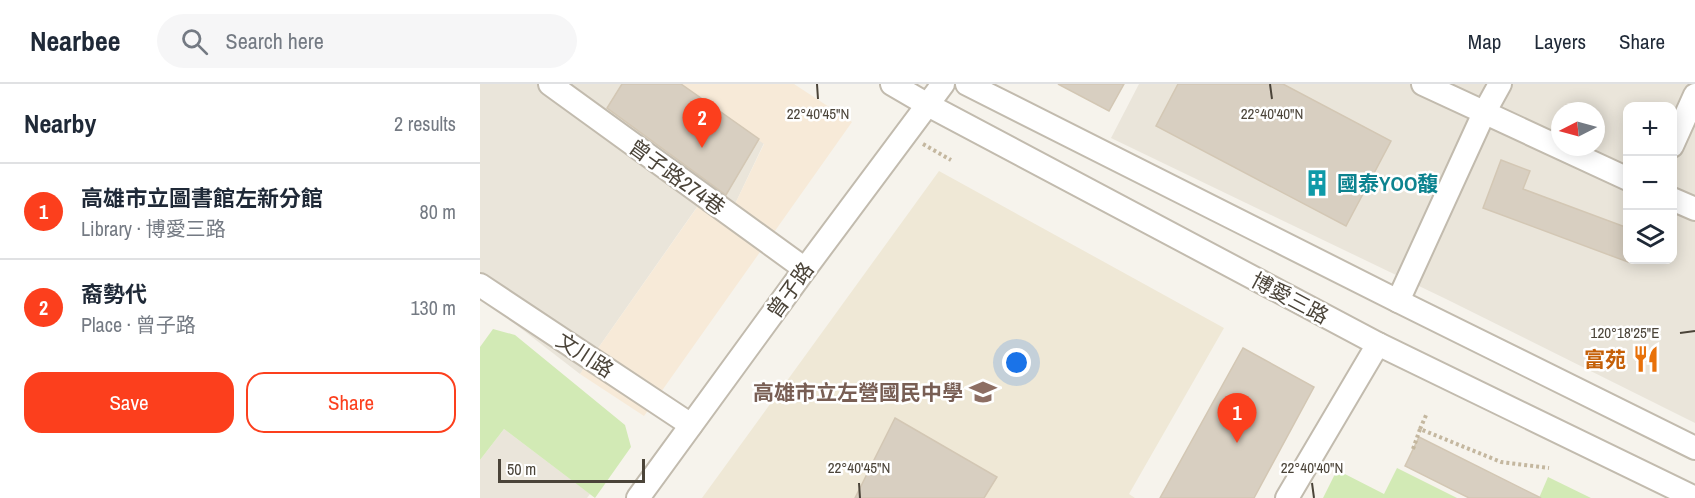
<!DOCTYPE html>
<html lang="en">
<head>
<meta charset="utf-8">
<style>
  :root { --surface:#fff; --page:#f6f6f7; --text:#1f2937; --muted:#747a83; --line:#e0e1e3; --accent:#fc3f1d }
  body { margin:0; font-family:"Archivo Narrow","Noto Sans TC",sans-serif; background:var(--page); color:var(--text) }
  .controls { position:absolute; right:18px; top:18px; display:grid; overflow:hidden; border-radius:12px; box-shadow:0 3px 15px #0003 }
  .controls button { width:54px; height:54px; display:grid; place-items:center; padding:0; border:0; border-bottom:2px solid var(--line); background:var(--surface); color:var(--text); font:30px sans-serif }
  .compass { position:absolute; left:1071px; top:18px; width:54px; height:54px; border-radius:50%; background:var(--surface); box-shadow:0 3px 15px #0003; rotate:264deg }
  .scale { position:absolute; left:18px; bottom:15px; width:147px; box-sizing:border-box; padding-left:6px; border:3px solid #4b4439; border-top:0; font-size:16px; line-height:21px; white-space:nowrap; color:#4b4439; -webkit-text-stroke:4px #fff; paint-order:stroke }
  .you { position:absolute; left:537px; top:279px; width:21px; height:21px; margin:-15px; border:4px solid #fff; border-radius:50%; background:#1a73e8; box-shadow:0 0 0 9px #1a73e833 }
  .badge { display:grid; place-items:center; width:39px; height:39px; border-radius:50%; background:var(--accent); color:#fff; font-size:20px; font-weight:700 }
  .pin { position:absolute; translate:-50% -50px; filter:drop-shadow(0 2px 3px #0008) }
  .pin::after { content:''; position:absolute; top:32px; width:21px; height:18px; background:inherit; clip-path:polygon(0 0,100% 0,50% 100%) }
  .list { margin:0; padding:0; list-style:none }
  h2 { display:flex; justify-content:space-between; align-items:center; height:78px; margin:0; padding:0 24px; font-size:26px }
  h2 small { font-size:20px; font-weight:400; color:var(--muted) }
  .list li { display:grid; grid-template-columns:39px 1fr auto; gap:18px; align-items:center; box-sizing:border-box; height:96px; padding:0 24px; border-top:2px solid var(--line) }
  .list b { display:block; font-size:22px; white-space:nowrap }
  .list p { margin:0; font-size:20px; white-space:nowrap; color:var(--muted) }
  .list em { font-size:20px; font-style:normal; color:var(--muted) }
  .actions { display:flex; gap:12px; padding:18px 24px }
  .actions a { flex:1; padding:14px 0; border:2px solid var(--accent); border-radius:18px; text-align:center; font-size:21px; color:var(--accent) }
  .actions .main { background:var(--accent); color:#fff }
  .icon { flex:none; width:33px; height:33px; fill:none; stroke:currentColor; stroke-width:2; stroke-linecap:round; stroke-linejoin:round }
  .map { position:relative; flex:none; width:1215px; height:414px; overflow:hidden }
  header { display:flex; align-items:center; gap:36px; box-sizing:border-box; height:84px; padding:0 30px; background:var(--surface); border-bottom:2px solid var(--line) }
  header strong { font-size:28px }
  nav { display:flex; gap:33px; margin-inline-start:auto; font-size:21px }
  .search { width:420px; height:54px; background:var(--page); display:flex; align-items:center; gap:15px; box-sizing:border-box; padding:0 21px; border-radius:33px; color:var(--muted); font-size:22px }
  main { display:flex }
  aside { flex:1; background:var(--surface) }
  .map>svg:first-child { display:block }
</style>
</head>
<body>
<header>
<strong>Nearbee</strong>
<div class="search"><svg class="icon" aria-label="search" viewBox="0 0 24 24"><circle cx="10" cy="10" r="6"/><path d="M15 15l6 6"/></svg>Search here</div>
<nav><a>Map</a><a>Layers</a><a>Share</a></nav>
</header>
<main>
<aside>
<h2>Nearby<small>2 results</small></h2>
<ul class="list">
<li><span class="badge">1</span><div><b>高雄市立圖書館左新分館</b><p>Library · 博愛三路</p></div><em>80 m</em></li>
<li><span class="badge">2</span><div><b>裔勢代</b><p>Place · 曾子路</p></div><em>130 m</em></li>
</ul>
<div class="actions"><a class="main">Save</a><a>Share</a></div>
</aside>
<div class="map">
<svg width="1215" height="414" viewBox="0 0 1215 414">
  <rect width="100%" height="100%" fill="#f6f3ec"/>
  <!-- residential -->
  <g fill="#eae5da" fill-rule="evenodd">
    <polygon points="0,0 200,0 284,59 255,120 241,139 217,123 100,290 0,213"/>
    <path d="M659,0H1215V339L966,215L631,54ZM1148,22H1192V176H1148ZM1080,27H1116V63H1080Z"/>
    <polygon points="24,345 110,410 107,414 0,414 0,376"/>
  </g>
  <!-- commercial -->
  <polygon fill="#f7ead8" points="200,0 314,0 372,38 164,332 100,290 218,122 242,139 255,120 284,60"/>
  <!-- education -->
  <polygon fill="#efe8d6" points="459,87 744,244 649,410 655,414 222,414"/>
  <!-- green -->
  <g fill="#d2eab5">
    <polygon points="13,245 35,251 145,341 151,363 115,414 24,345 0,376 0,263"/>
    <polygon points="917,384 977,414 843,414 857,386 904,410"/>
    <polygon points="1068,393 1111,414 1059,414"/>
  </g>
  <!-- building -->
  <g fill="#d8cfc1" stroke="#d3c7b4" stroke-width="1.5">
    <polygon points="142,0 201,0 279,55 246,111 127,24"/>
    <polygon points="578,0 644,0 629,27"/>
    <polygon points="698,0 803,0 911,57 866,142 676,42"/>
    <polygon points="1021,76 1050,87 1043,105 1148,144 1148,178 1003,124"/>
    <polygon points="763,264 834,303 774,414 680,414"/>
    <polygon points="415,334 517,393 504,414 375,414"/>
    <polygon points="939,353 1061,414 989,414 925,382"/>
  </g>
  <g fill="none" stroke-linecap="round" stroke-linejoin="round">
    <defs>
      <g id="minor">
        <polyline points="70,0 325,185"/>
        <polyline points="412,0 448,21 898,260 1215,414"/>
        <polyline points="487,0 918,217 1215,364"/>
        <polyline points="943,0 1148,95"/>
        <polyline points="1192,62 1215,11"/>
        <polyline points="1192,115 1215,125"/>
        <polyline points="0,201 211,341"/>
        <polyline points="918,217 1004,29 1020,0"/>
        <polyline points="158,414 325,185 463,0"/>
        <polyline points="807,414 898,260"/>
      </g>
    </defs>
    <!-- minor casing -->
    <use href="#minor" stroke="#c2bbae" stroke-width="26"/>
    <!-- path -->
    <g stroke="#c4b79f" stroke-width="4" stroke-dasharray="3 3" stroke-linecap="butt">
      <polyline points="443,60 471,76"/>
      <polyline points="940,345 947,329"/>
      <polyline points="933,365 940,345 1021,378 1069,384"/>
    </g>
    <!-- minor -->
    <use href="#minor" stroke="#fff" stroke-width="22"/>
  </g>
  <!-- ticks -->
  <path fill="none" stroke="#4b4439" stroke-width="2" d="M337,0L338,15M790,0L792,15M1200,249L1215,247M379,399L380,414M832,399L834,414"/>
  <!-- icons -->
  <defs>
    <symbol id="building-bare" viewBox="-9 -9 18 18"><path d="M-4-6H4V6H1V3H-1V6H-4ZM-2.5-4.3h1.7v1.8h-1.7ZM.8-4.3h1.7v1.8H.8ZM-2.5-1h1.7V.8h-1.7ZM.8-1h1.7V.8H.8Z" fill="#0f9aa8" stroke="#fff" stroke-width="2.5" paint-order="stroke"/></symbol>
    <symbol id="restaurant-bare" viewBox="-9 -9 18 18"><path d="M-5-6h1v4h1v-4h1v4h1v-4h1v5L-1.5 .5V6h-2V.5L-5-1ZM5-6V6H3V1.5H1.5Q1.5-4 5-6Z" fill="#e8710a" stroke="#fff" stroke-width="2.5" paint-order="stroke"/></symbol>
    <symbol id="school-bare" viewBox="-9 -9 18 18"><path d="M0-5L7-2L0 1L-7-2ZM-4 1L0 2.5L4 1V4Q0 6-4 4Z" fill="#8d6e63" stroke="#fff" stroke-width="2.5" paint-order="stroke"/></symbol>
  </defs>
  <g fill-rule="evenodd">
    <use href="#building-bare" x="818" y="80" width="38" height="38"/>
    <use href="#restaurant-bare" x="1147" y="256" width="38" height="38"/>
    <use href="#school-bare" x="484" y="289" width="38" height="38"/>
  </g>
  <g text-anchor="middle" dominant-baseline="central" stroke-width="5" stroke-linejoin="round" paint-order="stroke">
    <!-- street labels -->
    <g font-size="21" fill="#4b4439" stroke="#fff">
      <text transform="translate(197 93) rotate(36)">曾子路274巷</text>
      <text transform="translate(310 206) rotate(-54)">曾子路</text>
      <text transform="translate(810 214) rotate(28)">博愛三路</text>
      <text transform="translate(105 271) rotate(33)">文川路</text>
    </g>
    <!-- culture labels -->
    <g font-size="21" font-weight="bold" fill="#0d838f" stroke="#fff" text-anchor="start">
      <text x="857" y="99">國泰YOO馥</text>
    </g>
    <!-- food labels -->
    <g font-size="21" font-weight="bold" fill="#c56008" stroke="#fff" text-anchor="end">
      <text x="1146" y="275">富苑</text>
    </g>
    <!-- education labels -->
    <g font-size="21" font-weight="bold" fill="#785e54" stroke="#fff" text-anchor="end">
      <text x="483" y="308">高雄市立左營國民中學</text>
    </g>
  </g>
  <g font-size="15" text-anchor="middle" fill="#4b4439" stroke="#fff" stroke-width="5" stroke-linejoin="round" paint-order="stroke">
    <text x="338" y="35">22°40'45"N</text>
    <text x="792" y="35">22°40'40"N</text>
    <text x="1145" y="254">120°18'25"E</text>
    <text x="379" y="389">22°40'45"N</text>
    <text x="832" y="389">22°40'40"N</text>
  </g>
</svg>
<div class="controls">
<button>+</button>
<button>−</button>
<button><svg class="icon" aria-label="layers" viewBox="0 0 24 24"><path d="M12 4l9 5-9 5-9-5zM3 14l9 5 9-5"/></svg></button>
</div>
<svg class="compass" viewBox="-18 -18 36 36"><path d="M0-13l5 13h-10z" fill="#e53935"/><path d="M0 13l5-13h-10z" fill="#747a83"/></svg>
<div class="scale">50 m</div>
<div class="you"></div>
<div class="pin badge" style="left:757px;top:359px">1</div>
<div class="pin badge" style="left:222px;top:64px">2</div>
</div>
</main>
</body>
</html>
